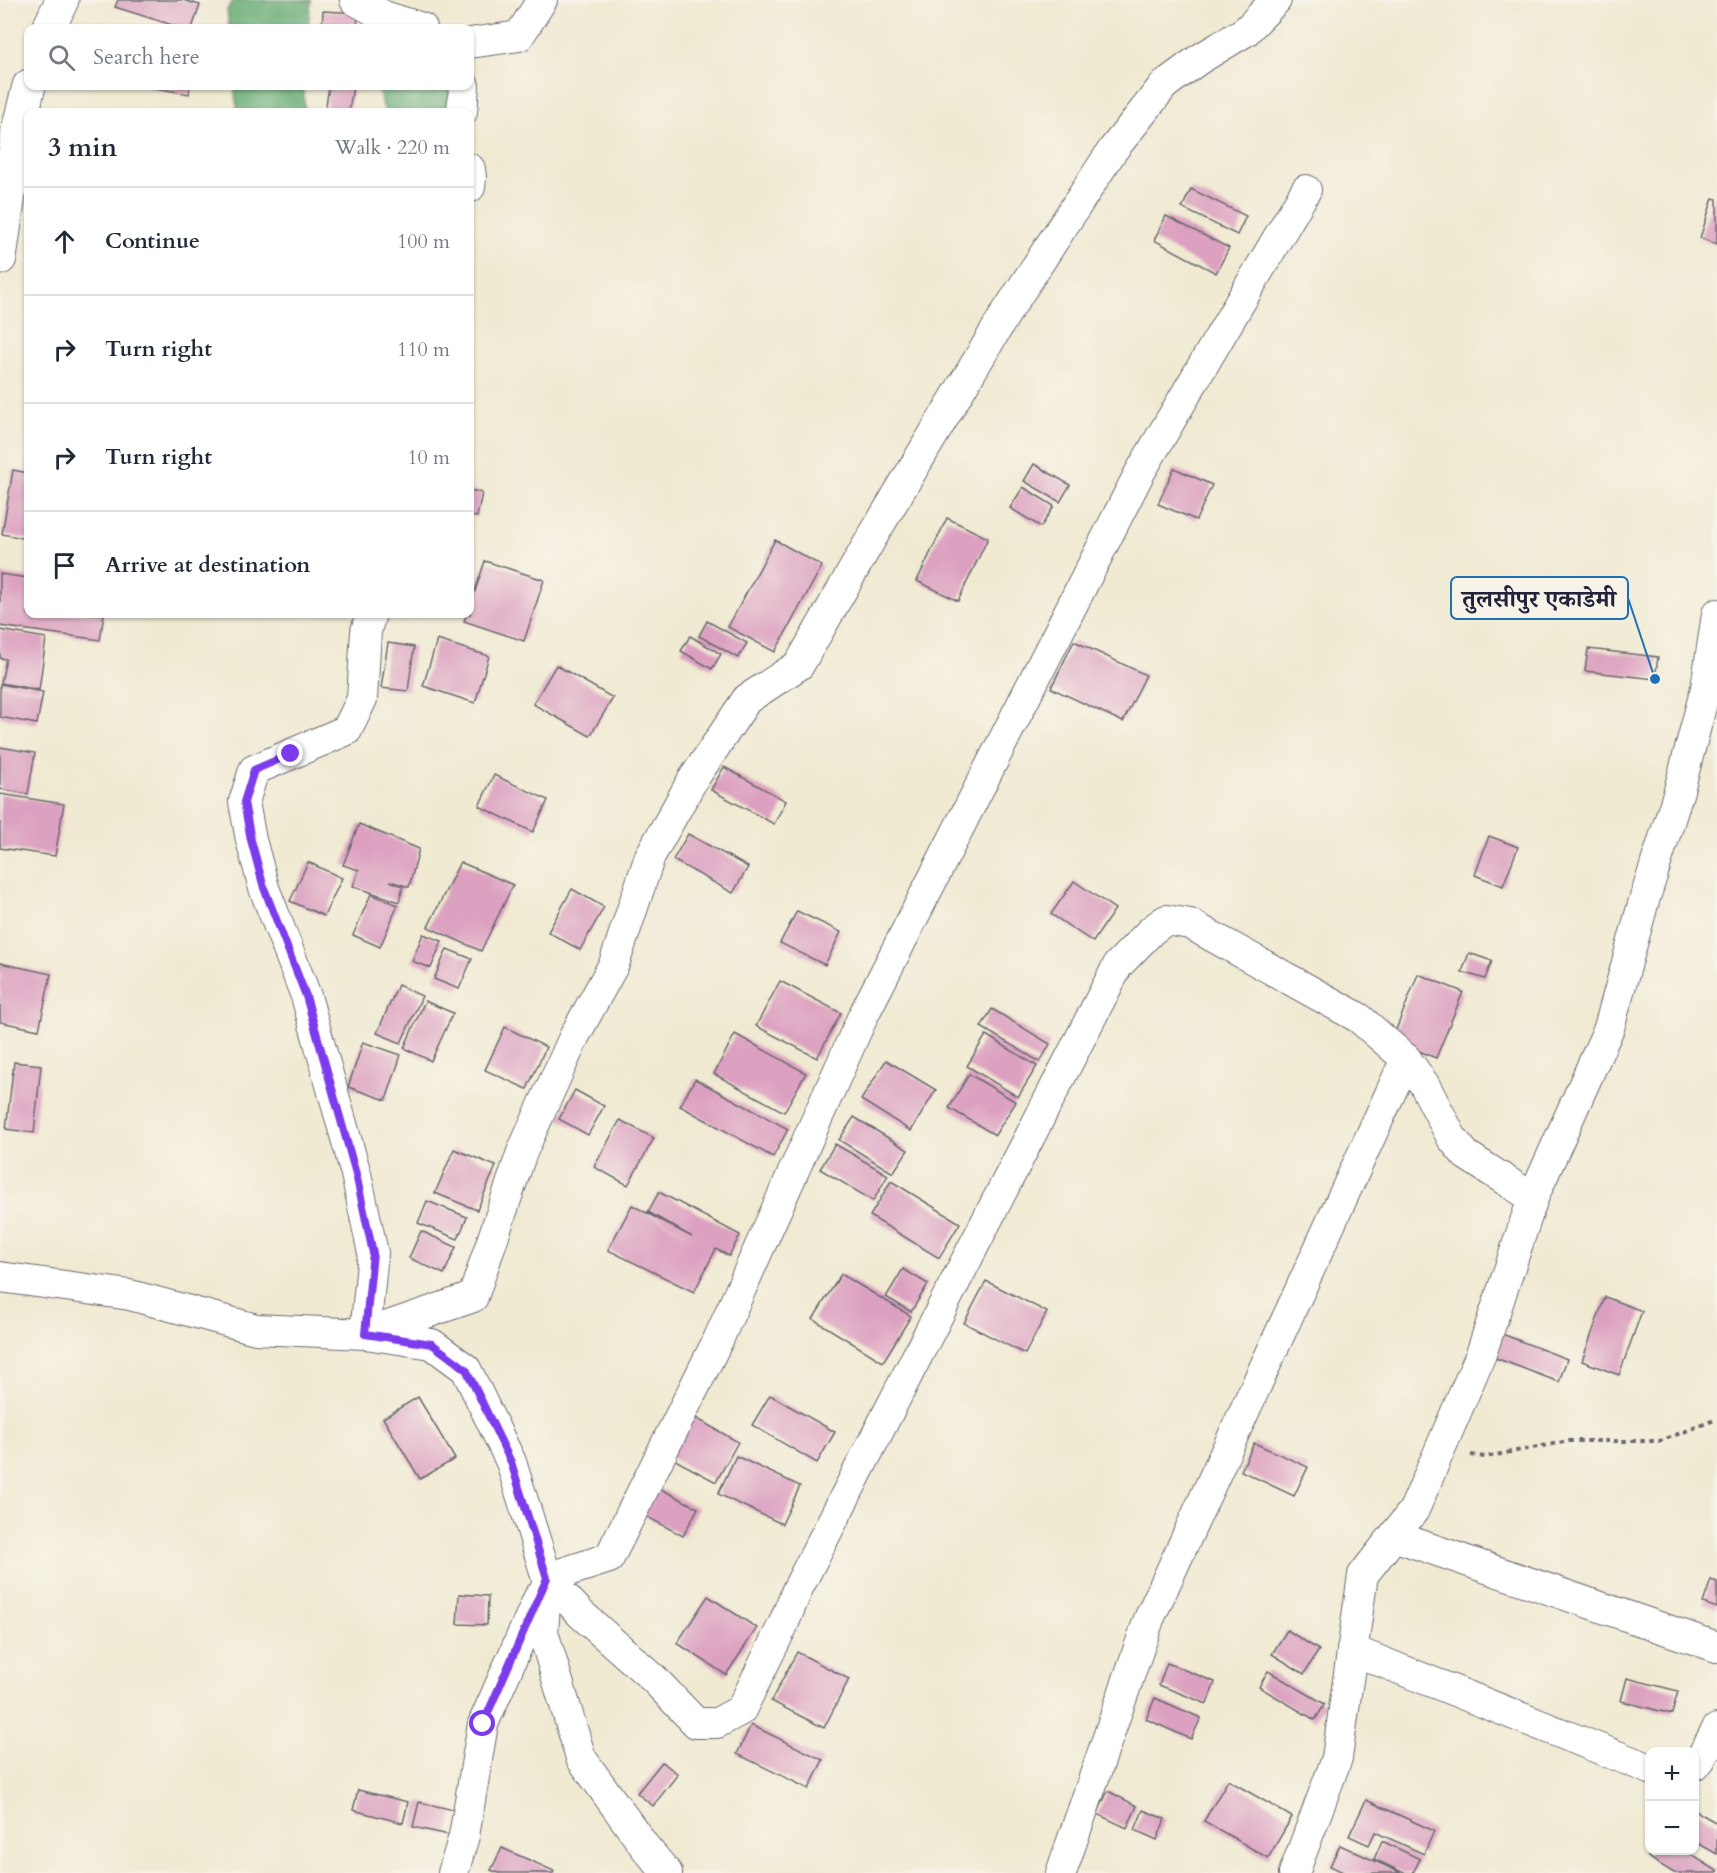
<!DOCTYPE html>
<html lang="en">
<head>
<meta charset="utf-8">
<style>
  :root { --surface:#fff; --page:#f2f2f3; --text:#1f2937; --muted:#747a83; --line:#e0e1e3 }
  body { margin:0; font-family:Cardo,"Noto Serif Devanagari",serif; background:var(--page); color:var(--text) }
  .controls { position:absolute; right:18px; bottom:18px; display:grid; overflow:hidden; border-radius:12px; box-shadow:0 2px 4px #0004 }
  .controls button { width:54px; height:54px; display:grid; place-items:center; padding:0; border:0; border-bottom:2px solid var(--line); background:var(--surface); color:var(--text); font:30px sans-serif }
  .stop { position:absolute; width:18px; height:18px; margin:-14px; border:4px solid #7c3aed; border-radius:50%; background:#fff }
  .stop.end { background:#7c3aed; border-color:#fff; box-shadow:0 2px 6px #0008 }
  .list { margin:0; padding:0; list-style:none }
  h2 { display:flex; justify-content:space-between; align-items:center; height:78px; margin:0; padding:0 24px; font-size:26px }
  h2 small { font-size:20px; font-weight:400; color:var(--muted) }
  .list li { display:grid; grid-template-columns:39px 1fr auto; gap:18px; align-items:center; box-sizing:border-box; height:108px; padding:0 24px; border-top:2px solid var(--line) }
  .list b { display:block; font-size:22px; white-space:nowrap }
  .list em { font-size:20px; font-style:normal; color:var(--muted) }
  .icon { flex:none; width:33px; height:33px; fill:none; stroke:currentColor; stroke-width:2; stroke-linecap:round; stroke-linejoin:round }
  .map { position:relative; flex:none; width:1717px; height:1873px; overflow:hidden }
  .search { position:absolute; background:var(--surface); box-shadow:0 2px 4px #0004; left:24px; top:24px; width:450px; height:66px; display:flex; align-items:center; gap:15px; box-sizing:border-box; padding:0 21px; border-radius:12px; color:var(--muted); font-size:22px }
  .panel { position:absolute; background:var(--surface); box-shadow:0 2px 4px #0004; left:24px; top:108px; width:450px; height:510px; border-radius:12px }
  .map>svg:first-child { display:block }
</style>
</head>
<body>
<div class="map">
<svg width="1717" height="1873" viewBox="0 0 1717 1873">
  <rect width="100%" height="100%" fill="#f7f3e8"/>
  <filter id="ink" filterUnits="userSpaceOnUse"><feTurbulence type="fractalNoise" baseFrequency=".0167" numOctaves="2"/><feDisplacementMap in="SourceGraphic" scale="12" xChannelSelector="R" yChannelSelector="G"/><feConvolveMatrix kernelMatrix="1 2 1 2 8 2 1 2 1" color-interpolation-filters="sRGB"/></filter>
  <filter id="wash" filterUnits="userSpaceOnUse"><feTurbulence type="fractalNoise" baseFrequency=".008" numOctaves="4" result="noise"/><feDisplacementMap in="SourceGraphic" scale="24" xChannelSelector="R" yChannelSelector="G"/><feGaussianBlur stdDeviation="1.35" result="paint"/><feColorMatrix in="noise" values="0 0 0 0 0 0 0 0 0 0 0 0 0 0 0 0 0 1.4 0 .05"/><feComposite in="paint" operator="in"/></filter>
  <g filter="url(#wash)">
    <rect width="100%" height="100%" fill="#f0ead2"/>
    <!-- forest -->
    <g fill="#65ac73" stroke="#446757" stroke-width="1.5">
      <polygon points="234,0 311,0 308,28 229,28 227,10"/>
      <polygon points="234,86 303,86 305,112 238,112"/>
      <polygon points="377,86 450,86 451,112 385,112"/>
    </g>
    <g id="blocks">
      <!-- building -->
      <g fill="#dca0c0">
        <polygon points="118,0 183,0 200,5 192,28 182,28 115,7"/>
        <polygon points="323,11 358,13 357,28 322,28"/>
        <polygon points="143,86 190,86 189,94"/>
        <polygon points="329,86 353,86 349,112 325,112"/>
        <polygon points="1191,189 1246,216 1237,235 1182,208"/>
        <polygon points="1713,198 1717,199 1717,244 1700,238"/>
        <polygon points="1166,216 1229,248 1216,273 1154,240"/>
        <polygon points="1034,464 1070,485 1060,502 1024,481"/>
        <polygon points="1174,468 1212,485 1196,520 1158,504"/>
        <polygon points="13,470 28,473 28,539 2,534"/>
        <polygon points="1023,487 1054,506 1041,527 1010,508"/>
        <polygon points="470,490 482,493 477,517 470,516"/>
        <polygon points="947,518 988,538 958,601 917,581"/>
        <polygon points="775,540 822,566 775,652 728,627"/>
        <polygon points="485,561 544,580 524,641 464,621 467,614 470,614 470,606"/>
        <polygon points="0,574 28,578 28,614 104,614 100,640 0,626"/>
        <polygon points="707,621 747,643 738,658 699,636"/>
        <polygon points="0,630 46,638 39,690 1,683 6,659 0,658"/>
        <polygon points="690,636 721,654 712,669 681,651"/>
        <polygon points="437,640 489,656 475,703 423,686"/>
        <polygon points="1074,641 1146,675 1123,722 1051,688"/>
        <polygon points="388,643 414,647 408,691 381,688"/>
        <polygon points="1588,649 1658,657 1655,679 1585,671"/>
        <polygon points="556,665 613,698 590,736 533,704"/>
        <polygon points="0,684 43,692 37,724 0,717"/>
        <polygon points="0,747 35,753 28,794 0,789"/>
        <polygon points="724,767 786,801 774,824 711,790"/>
        <polygon points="494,775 548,800 533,832 479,806"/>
        <polygon points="0,794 64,804 55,856 0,848"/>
        <polygon points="359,824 419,849 409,887 390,881 403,886 399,902 353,886 359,870 343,865"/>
        <polygon points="688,834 748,867 733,893 673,860"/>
        <polygon points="1489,836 1518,847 1503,886 1475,875"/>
        <polygon points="308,862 342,878 324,916 290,901"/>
        <polygon points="460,862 513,885 481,951 428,927"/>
        <polygon points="1074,881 1115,909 1093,942 1051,914"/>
        <polygon points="572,889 604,907 580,950 548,932"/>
        <polygon points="371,894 398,905 380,947 353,935"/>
        <polygon points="797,911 841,932 825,965 780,943"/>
        <polygon points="423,934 442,941 431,968 412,961"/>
        <polygon points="447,949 472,959 459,989 434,979"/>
        <polygon points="1469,953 1492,961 1485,979 1462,972"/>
        <polygon points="0,963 51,974 39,1030 0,1022"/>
        <polygon points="1418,974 1463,992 1436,1058 1392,1040"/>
        <polygon points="780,981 841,1013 817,1058 756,1026"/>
        <polygon points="398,985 422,996 401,1043 377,1033"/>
        <polygon points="425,1001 453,1013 431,1061 404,1048"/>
        <polygon points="992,1009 1050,1044 1040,1062 981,1027"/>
        <polygon points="505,1027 546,1047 527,1089 485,1070"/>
        <polygon points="735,1034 806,1073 784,1112 714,1074"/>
        <polygon points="986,1035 1037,1066 1018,1097 967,1066"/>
        <polygon points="363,1042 401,1055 386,1100 348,1087"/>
        <polygon points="886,1060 936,1090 911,1131 861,1100"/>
        <polygon points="14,1062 41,1065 34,1133 6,1129"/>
        <polygon points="969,1074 1016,1102 995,1135 949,1108"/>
        <polygon points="695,1079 788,1129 773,1157 680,1106"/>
        <polygon points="575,1090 604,1106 588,1135 559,1119"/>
        <polygon points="854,1117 908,1150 893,1173 839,1140"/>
        <polygon points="620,1120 654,1138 628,1185 594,1167"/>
        <polygon points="835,1144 888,1175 873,1201 820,1169"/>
        <polygon points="454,1149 496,1166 477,1210 435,1193"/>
        <polygon points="891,1181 960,1223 939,1258 870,1216"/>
        <polygon points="659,1192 740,1235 729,1256 716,1249 694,1292 608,1250 632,1205 692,1237 648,1212"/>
        <polygon points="427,1201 467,1217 458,1239 418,1223"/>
        <polygon points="421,1231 456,1247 444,1274 409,1258"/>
        <polygon points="903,1269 928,1284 911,1312 886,1297"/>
        <polygon points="841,1274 911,1316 883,1362 813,1319"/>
        <polygon points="986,1281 1047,1312 1025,1354 964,1323"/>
        <polygon points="1605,1297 1642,1311 1619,1375 1582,1361"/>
        <polygon points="1502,1334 1567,1359 1559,1382 1493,1357"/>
        <polygon points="770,1395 835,1432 817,1463 752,1425"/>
        <polygon points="418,1397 455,1459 420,1479 383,1418"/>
        <polygon points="687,1413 738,1442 716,1482 664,1454"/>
        <polygon points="1254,1443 1308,1467 1294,1496 1241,1471"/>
        <polygon points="736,1456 800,1486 782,1524 718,1494"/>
        <polygon points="655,1486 698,1508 683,1536 640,1513"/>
        <polygon points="1711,1580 1717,1582 1717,1608 1703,1603"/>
        <polygon points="459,1594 488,1596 487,1625 457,1624"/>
        <polygon points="708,1596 757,1628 726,1675 677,1643"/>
        <polygon points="1287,1630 1319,1650 1304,1674 1272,1654"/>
        <polygon points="797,1652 849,1679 824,1728 771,1701"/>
        <polygon points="1167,1663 1215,1682 1207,1704 1159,1685"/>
        <polygon points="1268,1671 1325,1704 1315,1720 1259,1687"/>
        <polygon points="1627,1678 1678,1691 1672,1714 1621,1701"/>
        <polygon points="1155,1698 1201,1718 1191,1739 1146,1719"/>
        <polygon points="751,1725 823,1760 809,1789 737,1754"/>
        <polygon points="662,1762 678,1774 653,1806 637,1793"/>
        <polygon points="1228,1780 1292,1817 1268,1858 1204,1821"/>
        <polygon points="358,1790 408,1802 403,1823 353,1810"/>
        <polygon points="1108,1791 1137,1806 1127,1828 1097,1814"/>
        <polygon points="1366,1800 1434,1831 1424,1854 1375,1832 1369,1845 1349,1836"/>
        <polygon points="419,1802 454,1810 449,1835 413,1827"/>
        <polygon points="1143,1810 1165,1819 1157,1840 1135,1830"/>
        <polygon points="1694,1810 1717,1823 1717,1854 1694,1841"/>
        <polygon points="1382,1841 1420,1859 1413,1873 1404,1873 1374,1859"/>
        <polygon points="1340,1845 1401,1873 1345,1873 1330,1866"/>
        <polygon points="502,1848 554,1871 553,1873 498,1873 491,1870"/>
        <polygon points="1652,1850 1684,1850 1717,1871 1717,1873 1674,1873 1648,1857"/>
      </g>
    </g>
  </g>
  <g filter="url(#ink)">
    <use href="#blocks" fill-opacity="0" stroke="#6a6870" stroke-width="1.5"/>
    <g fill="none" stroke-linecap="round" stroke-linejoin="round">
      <defs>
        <g id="minor">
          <polyline points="355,0 384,16 422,28"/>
          <polyline points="470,43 519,36 542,0"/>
          <polyline points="462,112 464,86"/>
          <polyline points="470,169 471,178 470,187"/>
          <polyline points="1306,190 1139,474 863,1016 718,1340 609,1558 547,1578 581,1614 654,1679 696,1723 717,1723 741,1710 783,1625 797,1590 1118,965 1152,930 1166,920 1190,924 1359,1018 1406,1059 1424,1084 1452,1138 1466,1155 1533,1198"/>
          <polyline points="371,614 366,631 362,699 347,730 254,770 244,802 251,840 264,888 306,996 356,1174 373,1253 365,1334 473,1297 522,1152 575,1035 614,964 650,856 692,781 747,699 799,665 871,539 1006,313 1112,151 1164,85 1198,60 1246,31 1276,0"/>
          <polyline points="0,1277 130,1295 256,1329 365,1334 432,1344 466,1369 511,1462 547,1578 543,1632 581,1758 645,1847 667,1873"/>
          <polyline points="1394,1536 1717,1647"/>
          <polyline points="1352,1650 1650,1769"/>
          <polyline points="1694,1765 1700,1760 1717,1729"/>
          <polyline points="453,1873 464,1836 483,1724 539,1597"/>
          <polyline points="1061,1873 1149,1619 1406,1059"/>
          <polyline points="1294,1873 1337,1758 1363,1575 1414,1510 1481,1354 1533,1198 1609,1028 1643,904 1678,794 1706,688 1717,614"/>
        </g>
        <g id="primary">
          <polyline points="49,28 62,0"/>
          <polyline points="0,258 18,130 29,86"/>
        </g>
      </defs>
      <!-- minor casing -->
      <use href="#minor" stroke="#6a6870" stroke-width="32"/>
      <!-- primary casing -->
      <use href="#primary" stroke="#6a6870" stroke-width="35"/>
      <!-- path -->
      <polyline stroke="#6a6870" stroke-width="4" stroke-dasharray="4.5 4.5" stroke-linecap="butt" points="1471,1455 1485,1457 1569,1441 1660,1441 1717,1419"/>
      <!-- minor -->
      <use href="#minor" stroke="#fff" stroke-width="30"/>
      <!-- primary -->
      <use href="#primary" stroke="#fff" stroke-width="33"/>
    </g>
  </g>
  <g fill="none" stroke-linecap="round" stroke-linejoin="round" filter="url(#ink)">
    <!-- route -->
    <polyline stroke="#7c3aed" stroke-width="8" points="291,754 254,770 244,802 251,840 264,888 306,996 356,1174 373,1253 365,1334 432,1344 466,1369 511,1462 547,1578 483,1724"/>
  </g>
  <!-- callouts -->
  <path fill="none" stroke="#1f6fb2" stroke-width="2" d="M1655 679L1628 598"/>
  <circle fill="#1f6fb2" stroke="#f7f3e8" stroke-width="2" cx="1655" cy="679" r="6"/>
  <rect fill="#f7f3e8" stroke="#1f6fb2" stroke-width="2" x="1451" y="577" width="177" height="42" rx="6"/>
  <g font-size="24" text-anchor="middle" font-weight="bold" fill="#22223b">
    <text x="1539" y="607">तुलसीपुर एकाडेमी</text>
  </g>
</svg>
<div class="controls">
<button>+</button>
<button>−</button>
</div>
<div class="stop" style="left:483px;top:1724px"></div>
<div class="stop end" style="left:291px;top:754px"></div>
<div class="search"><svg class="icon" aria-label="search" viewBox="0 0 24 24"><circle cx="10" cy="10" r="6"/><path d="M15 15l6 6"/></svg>Search here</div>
<section class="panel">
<h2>3 min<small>Walk · 220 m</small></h2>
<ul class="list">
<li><svg class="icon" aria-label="ahead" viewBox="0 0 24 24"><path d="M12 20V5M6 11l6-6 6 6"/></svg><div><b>Continue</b></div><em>100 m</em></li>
<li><svg class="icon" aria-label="right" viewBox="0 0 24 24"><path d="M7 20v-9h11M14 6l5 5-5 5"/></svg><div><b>Turn right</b></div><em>110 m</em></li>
<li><svg class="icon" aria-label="right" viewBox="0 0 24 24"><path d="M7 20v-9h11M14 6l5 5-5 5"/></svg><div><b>Turn right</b></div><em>10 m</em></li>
<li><svg class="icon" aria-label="arrive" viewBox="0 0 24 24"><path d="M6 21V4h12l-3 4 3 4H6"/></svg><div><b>Arrive at destination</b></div></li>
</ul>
</section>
</div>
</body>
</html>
